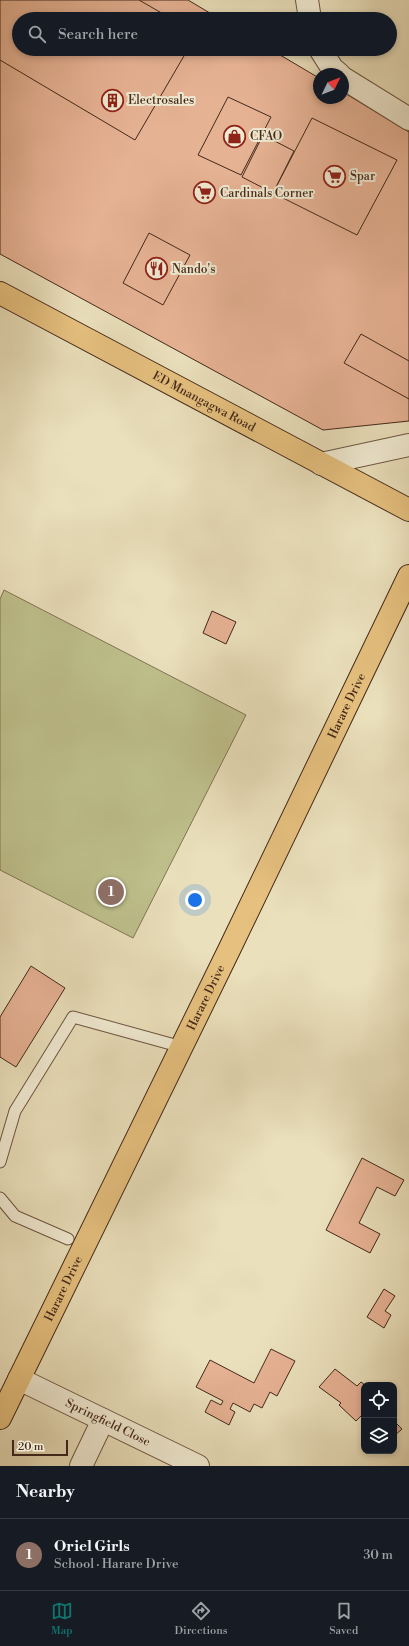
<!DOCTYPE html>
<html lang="en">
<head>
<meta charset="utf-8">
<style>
  :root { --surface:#171b24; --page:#20242c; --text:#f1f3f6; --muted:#9ea1a6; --line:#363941; --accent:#0f766e }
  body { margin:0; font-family:"Libre Bodoni",serif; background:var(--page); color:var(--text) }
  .controls { position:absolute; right:12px; bottom:12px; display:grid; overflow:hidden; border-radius:8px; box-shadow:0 2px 6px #0003 }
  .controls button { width:36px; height:36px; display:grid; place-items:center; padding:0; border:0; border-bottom:1px solid var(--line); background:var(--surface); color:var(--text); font:20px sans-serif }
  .compass { position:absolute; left:313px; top:68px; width:36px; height:36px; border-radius:50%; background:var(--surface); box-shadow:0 2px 6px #0003; rotate:47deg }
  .scale { position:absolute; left:12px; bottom:10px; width:56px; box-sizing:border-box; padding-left:4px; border:2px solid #44281a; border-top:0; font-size:11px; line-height:14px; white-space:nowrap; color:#44281a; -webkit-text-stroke:3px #f1ebd3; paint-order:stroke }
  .you { position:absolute; left:195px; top:900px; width:14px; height:14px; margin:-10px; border:3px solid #fff; border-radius:50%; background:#1a73e8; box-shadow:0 0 0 6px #1a73e833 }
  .badge { display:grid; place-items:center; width:26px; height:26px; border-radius:50%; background:var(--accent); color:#fff; font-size:13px; font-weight:700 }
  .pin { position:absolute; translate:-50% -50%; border:2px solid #fff; box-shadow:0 1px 4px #0006 }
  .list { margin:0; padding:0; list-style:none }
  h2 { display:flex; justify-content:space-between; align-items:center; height:52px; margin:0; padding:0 16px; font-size:17px }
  h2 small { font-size:13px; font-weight:400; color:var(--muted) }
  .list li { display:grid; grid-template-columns:26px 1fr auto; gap:12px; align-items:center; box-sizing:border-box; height:72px; padding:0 16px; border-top:1px solid var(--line) }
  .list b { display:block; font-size:15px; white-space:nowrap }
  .list p { margin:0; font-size:13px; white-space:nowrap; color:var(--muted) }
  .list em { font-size:13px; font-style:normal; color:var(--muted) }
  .icon { flex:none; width:22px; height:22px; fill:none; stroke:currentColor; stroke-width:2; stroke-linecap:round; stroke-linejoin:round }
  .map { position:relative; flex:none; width:409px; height:1466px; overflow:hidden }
  .search { position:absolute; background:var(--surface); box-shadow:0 2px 6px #0003; left:12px; right:12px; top:12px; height:44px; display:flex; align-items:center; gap:10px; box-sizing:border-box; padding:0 14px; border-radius:22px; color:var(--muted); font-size:15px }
  .sheet { height:124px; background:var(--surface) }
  nav { display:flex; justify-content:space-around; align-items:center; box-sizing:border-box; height:56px; border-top:1px solid var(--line); background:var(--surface); font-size:11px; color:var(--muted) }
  nav a { display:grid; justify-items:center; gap:2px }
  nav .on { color:var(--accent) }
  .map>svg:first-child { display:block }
</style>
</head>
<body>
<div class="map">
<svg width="409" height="1466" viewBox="0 0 409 1466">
  <rect width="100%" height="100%" fill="#eae0bc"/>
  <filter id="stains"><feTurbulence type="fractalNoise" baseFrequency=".005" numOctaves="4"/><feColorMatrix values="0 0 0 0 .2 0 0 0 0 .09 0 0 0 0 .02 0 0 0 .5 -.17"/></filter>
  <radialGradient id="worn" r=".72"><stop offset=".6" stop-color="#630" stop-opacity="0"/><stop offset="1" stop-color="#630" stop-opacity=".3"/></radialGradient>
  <!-- green -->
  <polygon fill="#bec08c" stroke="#817453" points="4,590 246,715 133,938 0,870 0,599"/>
  <!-- building -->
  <g fill="#e6b294" stroke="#44281a">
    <polygon points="0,0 188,0 220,19 19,19 19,49 270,49 319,78 319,98 343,98 343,92 409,132 409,421 323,430 0,254"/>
    <polygon points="0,0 139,0 172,19 19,19 19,49 188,49 135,140 0,60"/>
    <polygon points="228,97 271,117 241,175 198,155"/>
    <polygon points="312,118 397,160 357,235 273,193"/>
    <polygon points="263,135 294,151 273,193 242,177"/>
    <polygon points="149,233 190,255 163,305 123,283"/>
    <polygon points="361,334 409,361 409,399 344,363"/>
    <polygon points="212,611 236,622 226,644 203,633"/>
    <polygon points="31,966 65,988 16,1067 0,1057 0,1017"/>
    <polygon points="362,1158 404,1180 395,1196 377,1187 359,1223 380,1234 370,1253 326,1230"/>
    <polygon points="384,1289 395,1296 385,1311 391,1315 384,1328 367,1317"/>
    <polygon points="271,1349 295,1361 277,1396 270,1392 262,1408 254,1404 250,1412 233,1403 230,1409 235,1412 229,1425 205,1412 211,1400 221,1405 223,1401 196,1387 210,1360 254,1383"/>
    <polygon points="335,1369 357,1386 361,1382 365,1385 364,1419 361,1416 356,1421 339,1405 341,1403 319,1387"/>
    <polygon points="394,1421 402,1429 394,1436"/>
  </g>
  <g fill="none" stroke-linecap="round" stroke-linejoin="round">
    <defs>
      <g id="service">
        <polyline points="0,1162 15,1111 73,1017 182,1047"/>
        <polyline points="0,1198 15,1216 68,1239"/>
      </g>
      <g id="minor">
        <polyline points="307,0 310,19"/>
        <polyline points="320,49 332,68 339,74"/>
        <polyline points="343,78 409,119"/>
        <polyline points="321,464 409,445"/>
        <path id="s1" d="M19,1379L198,1466"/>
        <polyline points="81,1466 103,1420"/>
      </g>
      <g id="primary">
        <path id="s2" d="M0,1418L229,950L409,576"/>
      </g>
      <g id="trunk">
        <path id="s3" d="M0,293L409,510"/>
      </g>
    </defs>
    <!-- service casing -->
    <use href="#service" stroke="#6e5642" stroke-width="13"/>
    <!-- minor casing -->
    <use href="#minor" stroke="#6e5642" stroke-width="24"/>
    <!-- primary casing -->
    <use href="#primary" stroke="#44281a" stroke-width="24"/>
    <!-- trunk casing -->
    <use href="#trunk" stroke="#44281a" stroke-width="24"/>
    <!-- service -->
    <use href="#service" stroke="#f1ebd3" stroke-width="11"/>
    <!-- minor -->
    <use href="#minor" stroke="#f1ebd3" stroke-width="22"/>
    <!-- primary -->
    <use href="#primary" stroke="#e5c07e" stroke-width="22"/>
    <!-- trunk -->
    <use href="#trunk" stroke="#e5c07e" stroke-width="22"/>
  </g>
  <!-- icons -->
  <defs>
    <symbol id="building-ring" viewBox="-11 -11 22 22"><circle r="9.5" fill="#f1ebd3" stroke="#8f2418" stroke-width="1.5"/><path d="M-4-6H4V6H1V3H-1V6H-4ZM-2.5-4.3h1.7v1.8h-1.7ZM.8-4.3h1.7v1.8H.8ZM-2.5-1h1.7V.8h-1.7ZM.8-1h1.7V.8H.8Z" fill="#8f2418"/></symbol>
    <symbol id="shop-ring" viewBox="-11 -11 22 22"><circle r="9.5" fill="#f1ebd3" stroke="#8f2418" stroke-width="1.5"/><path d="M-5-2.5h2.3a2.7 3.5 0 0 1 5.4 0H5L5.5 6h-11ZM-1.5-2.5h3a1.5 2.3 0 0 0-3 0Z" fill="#8f2418"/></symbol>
    <symbol id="supermarket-ring" viewBox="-11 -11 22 22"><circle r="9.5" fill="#f1ebd3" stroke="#8f2418" stroke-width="1.5"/><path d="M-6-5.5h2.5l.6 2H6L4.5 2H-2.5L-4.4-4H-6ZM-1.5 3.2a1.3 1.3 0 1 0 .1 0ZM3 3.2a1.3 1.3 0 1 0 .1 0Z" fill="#8f2418"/></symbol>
    <symbol id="restaurant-ring" viewBox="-11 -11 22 22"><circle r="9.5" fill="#f1ebd3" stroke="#8f2418" stroke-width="1.5"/><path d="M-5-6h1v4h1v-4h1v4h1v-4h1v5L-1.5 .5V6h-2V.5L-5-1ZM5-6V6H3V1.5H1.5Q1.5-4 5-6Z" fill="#8f2418"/></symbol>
  </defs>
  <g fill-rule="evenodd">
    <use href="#building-ring" x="100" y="88" width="25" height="25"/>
    <use href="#shop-ring" x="222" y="124" width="25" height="25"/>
    <use href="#supermarket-ring" x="322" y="164" width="25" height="25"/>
    <use href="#supermarket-ring" x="192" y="180" width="25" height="25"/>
    <use href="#restaurant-ring" x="144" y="256" width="25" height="25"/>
  </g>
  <g text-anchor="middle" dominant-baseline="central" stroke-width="4" stroke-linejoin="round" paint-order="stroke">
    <!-- poi labels -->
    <g font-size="12" fill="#44281a" stroke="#f1ebd3" text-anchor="start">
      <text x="128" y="100">Electrosales</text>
      <text x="250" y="136">CFAO</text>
      <text x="350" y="176">Spar</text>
      <text x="220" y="193">Cardinals Corner</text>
      <text x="172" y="269">Nando's</text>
    </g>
    <!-- street labels -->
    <g font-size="12" fill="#44281a" stroke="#f1ebd3">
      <text stroke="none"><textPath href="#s3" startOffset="231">ED Mnangagwa Road</textPath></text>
      <text stroke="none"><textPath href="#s2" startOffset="792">Harare Drive</textPath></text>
      <text stroke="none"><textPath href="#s2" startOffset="468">Harare Drive</textPath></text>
      <text stroke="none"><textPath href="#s2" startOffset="144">Harare Drive</textPath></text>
      <text stroke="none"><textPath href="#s1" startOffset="99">Springfield Close</textPath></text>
    </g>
  </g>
  <rect width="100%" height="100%" filter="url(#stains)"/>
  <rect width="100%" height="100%" fill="url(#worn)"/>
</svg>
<div class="controls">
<button><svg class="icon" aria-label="locate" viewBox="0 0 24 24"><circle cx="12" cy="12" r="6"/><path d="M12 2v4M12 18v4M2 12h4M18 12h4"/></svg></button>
<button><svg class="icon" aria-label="layers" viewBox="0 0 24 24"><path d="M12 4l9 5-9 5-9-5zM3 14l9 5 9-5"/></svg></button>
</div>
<svg class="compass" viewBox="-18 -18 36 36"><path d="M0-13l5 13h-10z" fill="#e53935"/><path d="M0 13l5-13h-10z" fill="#9ea1a6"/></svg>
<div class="scale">20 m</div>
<div class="you"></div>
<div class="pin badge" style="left:111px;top:892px;background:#8d6e63">1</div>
<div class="search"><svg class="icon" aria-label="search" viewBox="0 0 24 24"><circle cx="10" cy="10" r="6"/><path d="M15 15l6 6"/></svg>Search here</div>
</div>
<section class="sheet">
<h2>Nearby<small></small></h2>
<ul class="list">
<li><span class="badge" style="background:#8d6e63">1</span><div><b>Oriel Girls</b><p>School · Harare Drive</p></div><em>30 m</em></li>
</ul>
</section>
<nav>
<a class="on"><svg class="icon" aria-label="map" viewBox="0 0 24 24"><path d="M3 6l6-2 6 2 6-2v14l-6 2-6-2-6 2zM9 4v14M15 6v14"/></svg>Map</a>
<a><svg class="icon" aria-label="directions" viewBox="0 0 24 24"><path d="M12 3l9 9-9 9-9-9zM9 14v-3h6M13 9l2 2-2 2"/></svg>Directions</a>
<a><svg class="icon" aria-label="saved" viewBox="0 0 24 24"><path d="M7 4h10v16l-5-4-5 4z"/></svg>Saved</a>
</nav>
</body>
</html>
